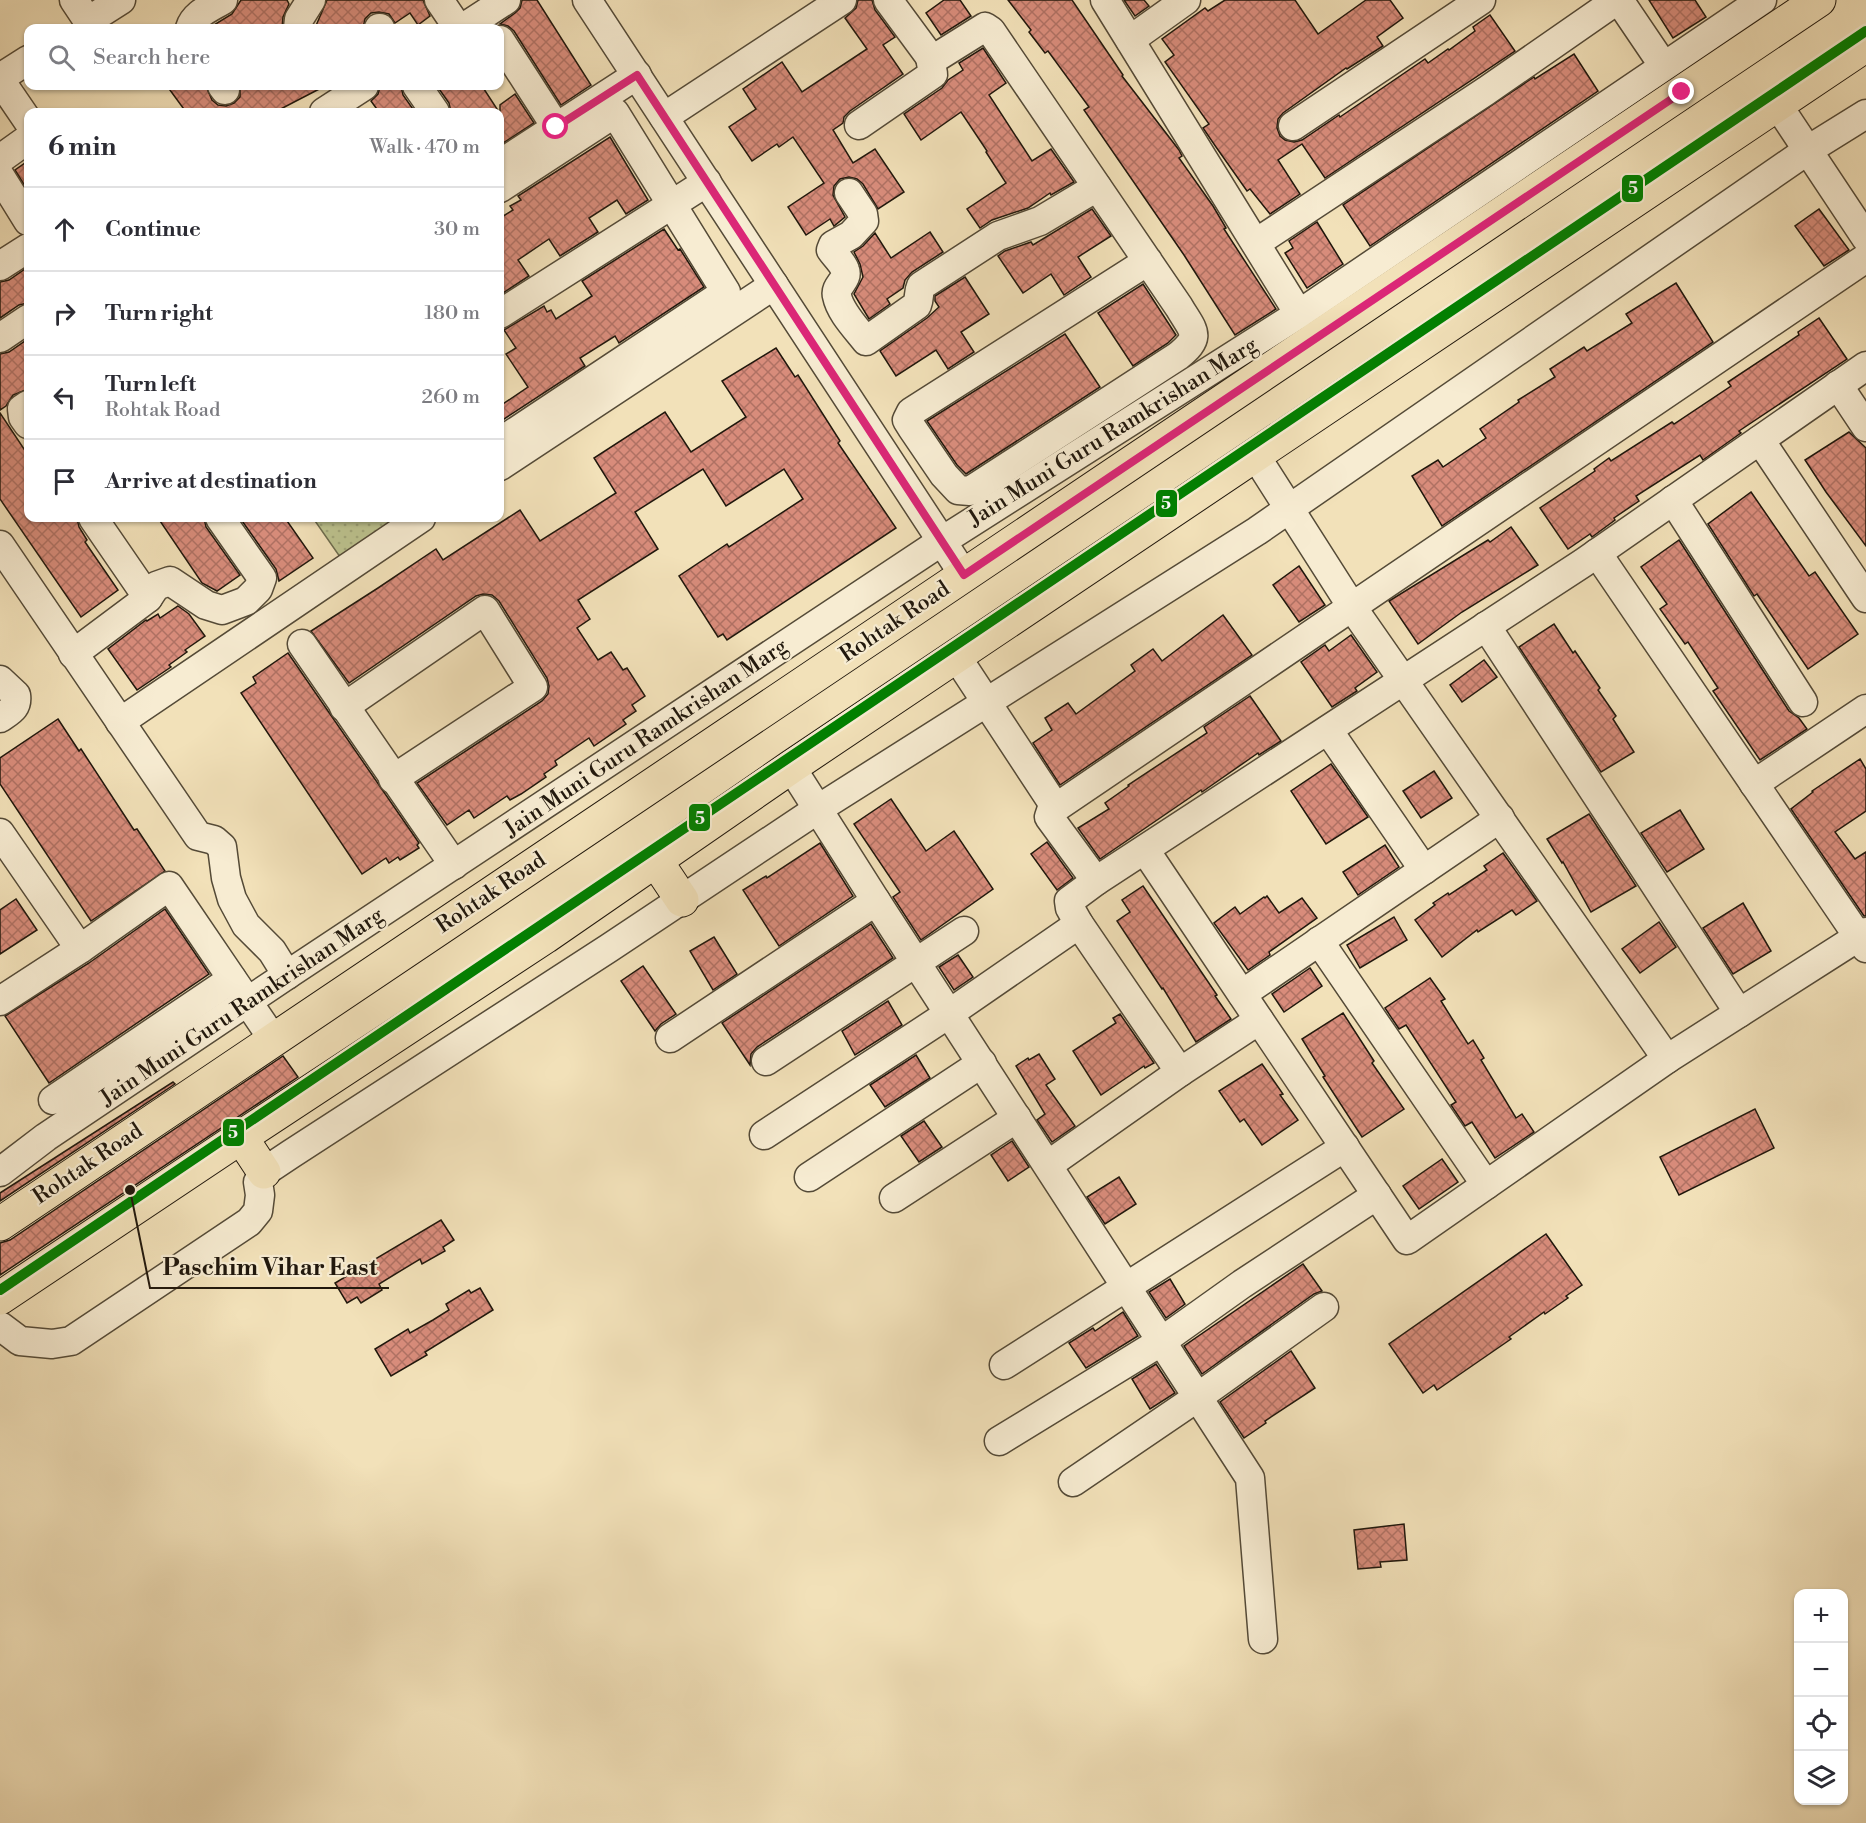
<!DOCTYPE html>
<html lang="en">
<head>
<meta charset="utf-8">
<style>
  :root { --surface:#fff; --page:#f7f7f7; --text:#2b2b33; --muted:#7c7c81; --line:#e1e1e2 }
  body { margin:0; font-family:"Libre Bodoni",serif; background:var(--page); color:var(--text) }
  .controls { position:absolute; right:18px; bottom:18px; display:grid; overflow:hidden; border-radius:12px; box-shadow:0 2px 4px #0004 }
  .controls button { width:54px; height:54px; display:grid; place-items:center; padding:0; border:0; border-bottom:2px solid var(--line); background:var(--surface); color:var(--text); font:30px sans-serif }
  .stop { position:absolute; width:18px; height:18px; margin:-14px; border:4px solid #db2777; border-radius:50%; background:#fff }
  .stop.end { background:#db2777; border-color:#fff; box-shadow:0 2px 6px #0008 }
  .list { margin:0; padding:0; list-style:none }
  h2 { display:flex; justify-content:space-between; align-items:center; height:78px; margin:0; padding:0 24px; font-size:26px }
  h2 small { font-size:20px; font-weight:400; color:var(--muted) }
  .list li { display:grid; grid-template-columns:39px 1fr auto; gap:18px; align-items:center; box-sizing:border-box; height:84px; padding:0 24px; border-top:2px solid var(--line) }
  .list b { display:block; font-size:22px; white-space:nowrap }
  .list p { margin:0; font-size:20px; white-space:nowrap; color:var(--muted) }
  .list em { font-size:20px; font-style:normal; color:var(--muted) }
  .icon { flex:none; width:33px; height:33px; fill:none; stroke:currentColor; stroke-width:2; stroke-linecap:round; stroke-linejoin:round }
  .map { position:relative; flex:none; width:1866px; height:1823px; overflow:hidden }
  .search { position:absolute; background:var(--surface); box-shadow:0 2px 4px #0004; left:24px; top:24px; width:480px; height:66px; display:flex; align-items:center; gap:15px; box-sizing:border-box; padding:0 21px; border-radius:12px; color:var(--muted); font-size:22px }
  .panel { position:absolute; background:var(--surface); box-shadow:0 2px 4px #0004; left:24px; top:108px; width:480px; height:414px; border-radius:12px }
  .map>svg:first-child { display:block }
</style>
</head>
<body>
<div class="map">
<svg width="1866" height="1823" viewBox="0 0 1866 1823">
  <defs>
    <pattern id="park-dots" width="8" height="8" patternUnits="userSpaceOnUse" patternTransform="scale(1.5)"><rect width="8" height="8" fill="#bcc28e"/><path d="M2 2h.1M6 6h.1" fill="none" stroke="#a1a679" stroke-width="1.8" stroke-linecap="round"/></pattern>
    <pattern id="building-cross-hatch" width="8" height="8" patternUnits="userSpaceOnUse" patternTransform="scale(1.5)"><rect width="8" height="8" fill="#d88c7b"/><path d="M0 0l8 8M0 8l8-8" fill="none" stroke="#af7163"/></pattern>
  </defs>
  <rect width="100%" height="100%" fill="#f2e1b9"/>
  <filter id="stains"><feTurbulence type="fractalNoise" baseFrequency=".00333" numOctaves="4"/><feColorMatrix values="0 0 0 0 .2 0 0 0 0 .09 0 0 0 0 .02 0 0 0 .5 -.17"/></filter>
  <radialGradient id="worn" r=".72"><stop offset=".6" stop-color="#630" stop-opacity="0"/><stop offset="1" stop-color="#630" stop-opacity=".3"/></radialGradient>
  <!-- park -->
  <polygon fill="url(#park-dots)" stroke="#6e6c4d" stroke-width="1.5" points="313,518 422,518 347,567"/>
  <!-- building -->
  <g fill="url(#building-cross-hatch)" stroke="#20170c" stroke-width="1.5">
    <polygon points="241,0 287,0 289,4 283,17 282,28 209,28 232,14"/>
    <polygon points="327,0 423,0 430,16 418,25 410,13 395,23 389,14 379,12 371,13 365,19 363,28 315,28"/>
    <polygon points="522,0 537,0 591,85 561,105 514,31 508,26 500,24 515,13 520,8"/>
    <polygon points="858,0 872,0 875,10 895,37 883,45 903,74 850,111 844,117 843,123 833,130 853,163 875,149 904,192 878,209 863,184 857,179 849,177 840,179 834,186 833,195 845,217 834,226 830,219 806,235 788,207 824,183 793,137 779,147 777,144 752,161 729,127 756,109 743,89 782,62 802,92 867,49 845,18 856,8"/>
    <polygon points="944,0 960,0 971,16 941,35 926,13"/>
    <polygon points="1008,0 1072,0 1123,75 1122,76 1179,150 1182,156 1179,158 1213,206 1226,228 1224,229 1276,309 1235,335 1184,255 1084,110 1089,107 1048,51 1045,53 1029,32 1031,30"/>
    <polygon points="1124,0 1144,0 1149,6 1135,16"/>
    <polygon points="1225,0 1295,0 1318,34 1366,0 1390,0 1403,18 1377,37 1383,46 1347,69 1346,68 1283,113 1278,119 1277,128 1280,136 1285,140 1294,142 1302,140 1339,115 1340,117 1425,59 1428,63 1448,49 1449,50 1475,31 1473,27 1490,15 1515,51 1325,178 1302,144 1278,160 1300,194 1270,214 1250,189 1247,191 1216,147 1203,128 1209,124 1165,62 1174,55 1162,39 1205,8 1208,11"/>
    <polygon points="1649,0 1695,0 1706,17 1673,38"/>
    <polygon points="983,48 1006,83 989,95 1032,161 1051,149 1074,182 1051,195 1050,193 1028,208 992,220 980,228 967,209 1006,183 986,152 987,151 961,112 921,140 904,114 942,88 948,80 963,70 959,63"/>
    <polygon points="1574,54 1598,91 1370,246 1343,205 1534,77 1535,79"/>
    <polygon points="167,86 206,86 212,100 218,105 226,106 234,103 240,97 240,86 325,86 275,112 186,112"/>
    <polygon points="380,86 401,86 403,95 415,112 379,112 371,101 378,94"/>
    <polygon points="437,86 482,86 499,112 451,112 449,103"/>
    <polygon points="515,94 534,123 500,145 500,105"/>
    <polygon points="610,137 648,200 626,214 617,200 589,218 598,232 560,256 549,239 518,260 529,276 500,295 500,218 513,210 510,206 521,200 518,196"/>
    <polygon points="28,161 28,191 15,170"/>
    <polygon points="1092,209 1111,236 1078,257 1091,277 1064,295 1051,274 1023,293 998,256 1005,251 1031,242 1033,245"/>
    <polygon points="1819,209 1849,250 1824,266 1795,226"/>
    <polygon points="1317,222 1343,264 1307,288 1285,253 1293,248 1289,241"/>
    <polygon points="664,229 678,250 680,249 704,287 619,343 615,336 580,358 585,366 501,421 500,418 500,406 528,387 506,354 516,348 504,330 544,306 547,312 551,310 556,319 592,296 582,281"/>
    <polygon points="930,232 943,252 912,272 905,280 903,288 887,299 890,304 869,319 854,294 863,277 860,264 854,252 863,246 875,233 891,258"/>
    <polygon points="28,267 28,303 19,305 0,318 0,282 9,280"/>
    <polygon points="965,277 989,314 961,332 974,352 948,369 936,350 896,376 880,351 927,318 939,307 935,301 935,296"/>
    <polygon points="1676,283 1713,342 1442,526 1412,476 1438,460 1443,467 1486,438 1480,429 1519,402 1518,400 1555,377 1550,369 1584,347 1587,351 1632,323 1626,314"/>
    <polygon points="1143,284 1176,335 1168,343 1133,366 1098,313"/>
    <polygon points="1819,318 1847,359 1739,431 1741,433 1703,460 1700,455 1636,496 1639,501 1614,518 1615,520 1592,537 1590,534 1568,549 1540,508 1595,471 1594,469 1609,458 1611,461 1672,422 1674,424 1731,386 1728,382 1799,335 1798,332"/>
    <polygon points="1065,334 1100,387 966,474 957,465 927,421"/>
    <polygon points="28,339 28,389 13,395 6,406 0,410 0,354 9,352"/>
    <polygon points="776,348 795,377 798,375 840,441 838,443 896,528 727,640 723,634 718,637 679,576 727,544 729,547 803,499 784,469 726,506 703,469 635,512 658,549 578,600 590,619 577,628 598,660 611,652 623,670 627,668 645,696 632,705 636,711 623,720 626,724 594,746 589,738 555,761 557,765 544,774 546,777 521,794 510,800 507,796 474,818 469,810 447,825 417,783 542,701 548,694 549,686 547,678 499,601 492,595 483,594 476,596 349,683 311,631 378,588 436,549 443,560 520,510 540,541 616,493 594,458 665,412 691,452 746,417 722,381"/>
    <polygon points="0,413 28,455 28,518 77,518 79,527 87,540 85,542 118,590 81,617 0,499"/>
    <polygon points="1849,432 1866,448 1866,546 1826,492 1805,460"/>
    <polygon points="1751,492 1809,576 1815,572 1858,634 1808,669 1757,594 1754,596 1708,524"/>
    <polygon points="158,518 204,518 206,527 240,575 217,591 202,583"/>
    <polygon points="240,518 285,518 313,558 279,581 276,569"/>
    <polygon points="1511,527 1538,565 1462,612 1418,644 1389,601 1488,540 1490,542"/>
    <polygon points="1679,540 1789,711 1799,718 1807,729 1760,760 1713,691 1718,688 1688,642 1685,644 1660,609 1667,604 1641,567"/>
    <polygon points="1299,566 1325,605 1299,622 1273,585"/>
    <polygon points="178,606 189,614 205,636 185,650 187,652 169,665 171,667 137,690 108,649 146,620 147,621 158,614 160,618"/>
    <polygon points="1223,615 1252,655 1060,785 1033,743 1052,730 1045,718 1068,703 1076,714 1135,671 1131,665 1153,649 1162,661"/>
    <polygon points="1554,624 1573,653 1575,651 1600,688 1598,690 1616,716 1613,719 1634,752 1601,772 1519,647"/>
    <polygon points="1351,635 1377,672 1355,688 1357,691 1332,707 1301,662 1325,645 1329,651"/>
    <polygon points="288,653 419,843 417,845 419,848 400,860 398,857 389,863 386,858 362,874 241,693 256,683 253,677"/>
    <polygon points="1484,660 1497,677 1462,702 1450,685"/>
    <polygon points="1250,696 1281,741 1259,755 1258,753 1202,792 1201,790 1100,859 1078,828 1109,809 1105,803 1129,786 1128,785 1207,733 1204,727"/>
    <polygon points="58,719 79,751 81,749 134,830 137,829 165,871 91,921 0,784 0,758"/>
    <polygon points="1860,759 1866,769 1866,811 1835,832 1855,859 1866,852 1866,916 1864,916 1791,809 1813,792 1812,791"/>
    <polygon points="1331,764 1368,817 1326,844 1291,791"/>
    <polygon points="1434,771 1452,798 1421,818 1403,791"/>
    <polygon points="891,799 926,851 954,831 993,889 921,940 893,897 900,892 854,824"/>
    <polygon points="1680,810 1704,849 1667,872 1641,833"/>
    <polygon points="1589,814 1636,886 1591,912 1563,862 1562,863 1547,839"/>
    <polygon points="1047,842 1073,878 1057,890 1031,854"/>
    <polygon points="820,843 853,896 779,946 743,890 766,876 767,878"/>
    <polygon points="1385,845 1399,867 1358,895 1343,872"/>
    <polygon points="1503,853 1537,901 1516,915 1512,910 1478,932 1477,930 1442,957 1415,920 1435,905 1433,903 1448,893 1449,895 1487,870 1484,866"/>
    <polygon points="1143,886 1217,995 1215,996 1231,1019 1196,1042 1163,988 1162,989 1117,921 1130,912 1122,900"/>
    <polygon points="1267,896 1279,913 1302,898 1317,918 1269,952 1270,955 1248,970 1214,923 1235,907 1240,914 1264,897 1265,898"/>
    <polygon points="16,899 37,930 0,954 0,910"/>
    <polygon points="1743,903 1771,951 1733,974 1703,928"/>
    <polygon points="165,909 209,974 49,1083 5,1016 89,963"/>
    <polygon points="1394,917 1407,940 1360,968 1347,945"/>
    <polygon points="1659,922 1676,947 1640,973 1622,949"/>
    <polygon points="871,924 893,958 757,1047 751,1054 750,1065 722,1023"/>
    <polygon points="714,937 737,974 713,990 690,951"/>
    <polygon points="958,955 973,977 954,990 939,967"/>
    <polygon points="643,966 676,1014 661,1024 655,1031 621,981"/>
    <polygon points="1310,968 1322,986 1284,1012 1272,994"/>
    <polygon points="1430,978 1445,999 1441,1001 1468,1044 1473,1040 1484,1058 1481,1060 1516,1118 1522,1114 1534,1132 1495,1158 1472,1122 1465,1126 1451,1105 1456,1102 1406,1025 1399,1029 1385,1008"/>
    <polygon points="888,1001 902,1025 855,1055 842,1031"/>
    <polygon points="1343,1013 1374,1061 1372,1063 1404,1109 1362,1137 1323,1077 1325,1076 1302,1039"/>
    <polygon points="1120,1014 1154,1063 1145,1068 1144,1066 1101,1095 1073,1051 1116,1023 1113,1018"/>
    <polygon points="1039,1054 1055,1079 1046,1085 1075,1126 1052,1142 1037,1120 1045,1114 1016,1066 1028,1058 1029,1060"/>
    <polygon points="916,1055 930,1078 885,1107 870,1085"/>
    <polygon points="283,1056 298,1077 0,1275 0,1243 10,1240"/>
    <polygon points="1262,1064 1283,1094 1280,1095 1298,1120 1262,1145 1244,1119 1240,1122 1219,1091"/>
    <polygon points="173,1082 175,1084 0,1201 0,1193"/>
    <polygon points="1755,1109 1774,1148 1679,1195 1660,1157"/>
    <polygon points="924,1121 942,1147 919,1162 901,1136"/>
    <polygon points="1012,1141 1029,1167 1008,1181 991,1155"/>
    <polygon points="1442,1159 1458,1182 1419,1209 1403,1186"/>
    <polygon points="1119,1177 1136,1204 1105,1224 1087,1197"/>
    <polygon points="441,1220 454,1240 443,1247 445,1251 422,1264 420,1259 379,1284 382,1290 361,1303 357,1297 347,1303 335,1283"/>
    <polygon points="1546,1234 1582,1285 1566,1296 1568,1298 1545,1314 1544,1312 1509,1337 1511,1339 1437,1390 1434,1385 1423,1393 1389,1344"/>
    <polygon points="1303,1264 1322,1291 1314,1294 1202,1374 1184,1346"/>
    <polygon points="1170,1279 1185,1304 1166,1318 1149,1292"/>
    <polygon points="480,1288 493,1310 425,1352 427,1355 391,1376 375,1349 408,1329 410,1333 433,1320 449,1310 446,1304 469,1290 471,1293"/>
    <polygon points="1123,1312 1138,1336 1086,1368 1069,1343 1093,1328 1095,1331"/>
    <polygon points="1291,1351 1315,1388 1265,1421 1266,1423 1244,1438 1220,1402"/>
    <polygon points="1156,1364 1175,1393 1150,1409 1132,1379"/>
    <polygon points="1404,1524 1407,1560 1380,1562 1381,1567 1358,1569 1354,1530"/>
  </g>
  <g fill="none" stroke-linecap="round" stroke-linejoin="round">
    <defs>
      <g id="minor">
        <polyline points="74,0 88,21 121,0"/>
        <polyline points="439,0 456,25"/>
        <polyline points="587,0 964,575"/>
        <path d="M888,0L930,57H937L985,27L991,31L1179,307C1193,331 1203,336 1178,356L970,491L958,490L944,475L912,428L907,420L911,412L1148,261"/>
        <polyline points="1105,0 1299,314"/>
        <polyline points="1619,0 1663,65"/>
        <path d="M190,28C194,14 210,8 223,0"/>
        <polyline points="298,28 299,19 311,0"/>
        <polyline points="379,28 380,28"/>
        <polyline points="463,28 506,0"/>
        <polyline points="500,40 556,127"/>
        <polyline points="1130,40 1186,0"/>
        <polyline points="0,78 28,60"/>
        <polyline points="0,80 28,121"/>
        <polyline points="222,86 225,90"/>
        <polyline points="417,86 435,112"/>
        <polyline points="1777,104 1866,238"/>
        <polyline points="324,112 364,86"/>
        <polyline points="664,117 842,0"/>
        <polyline points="859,125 933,74 930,57"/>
        <polyline points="1293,126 1481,0"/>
        <polyline points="0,159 28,139"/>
        <polyline points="500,164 637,75"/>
        <polyline points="0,176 28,221"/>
        <polyline points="500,188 615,113 726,292 500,442"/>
        <path d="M849,193L863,214L864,221L851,235L833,245L831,250C835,256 843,263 845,270C849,280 834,286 837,296C840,312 856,328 866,341L917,305C920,297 918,293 921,286L998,236L1040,221L1097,187"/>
        <polyline points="1256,243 1486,91 1617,0"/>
        <polyline points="0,266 28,248"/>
        <polyline points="500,314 707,182"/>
        <polyline points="0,338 28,319"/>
        <polyline points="1838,385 1866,427"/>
        <polyline points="28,405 22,409 23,417 28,424"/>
        <polyline points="1760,440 1866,598"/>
        <polyline points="1255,455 1352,607 1667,1059"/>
        <polyline points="500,466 774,285"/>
        <polyline points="1673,500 1803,702"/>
        <polyline points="93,518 148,598"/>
        <polyline points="0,545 198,836 214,840 222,847 226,878 232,899 246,925 272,951 287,975"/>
        <polyline points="1597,553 1866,948"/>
        <polyline points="1486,626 1739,1013"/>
        <polyline points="302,644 454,865"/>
        <polyline points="73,654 148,598 156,586 170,581 206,605 222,610 246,601 258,589 262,578 220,518"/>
        <polyline points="956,656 1056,808"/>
        <path d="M0,680L16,695C18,708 10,711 0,718"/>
        <polyline points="344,707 485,610 533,687 393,779"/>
        <polyline points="120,722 421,518"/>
        <polyline points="1328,730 1424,870"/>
        <polyline points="791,767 876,901 1250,1478 1263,1639"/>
        <polyline points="1754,784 1866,709"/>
        <polyline points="0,833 80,949"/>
        <polyline points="1145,850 1407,1240 1667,1059 1866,932"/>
        <polyline points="1096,881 1049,817 1051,811 1866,258"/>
        <polyline points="1319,941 1486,1185"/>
        <polyline points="1242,994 1500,818"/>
        <polyline points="0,1001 80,949 169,886 273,1039"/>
        <polyline points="1259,1020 1180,1072 1079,924 1070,908 1069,901 1096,881 1583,563 1866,366"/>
        <polyline points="670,1038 876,901"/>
        <polyline points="766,1061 964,931"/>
        <polyline points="53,1100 232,979"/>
        <polyline points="764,1135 950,1013 1079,924"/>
        <polyline points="1048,1165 1180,1072"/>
        <polyline points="0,1172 46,1137 287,975 942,541 1299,314 1762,0"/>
        <polyline points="809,1177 982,1063"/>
        <polyline points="894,1198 1017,1118"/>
        <polyline points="0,1326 20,1341 52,1344 71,1341 249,1222 258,1211 260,1195 258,1182 264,1172 291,1154 609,948 818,809 1257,531 1808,150 1866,114"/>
        <polyline points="1004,1365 1345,1147"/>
        <polyline points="999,1441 1162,1341 1242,1284 1377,1195"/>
        <polyline points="1073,1482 1198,1397 1324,1307"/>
      </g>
      <g id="major">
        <polyline points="656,861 682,900"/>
        <polyline points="241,1137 264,1172"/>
        <polyline points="0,1224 1819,0"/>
        <polyline points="0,1298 241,1137 545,937 791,767 1866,45"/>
      </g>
    </defs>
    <!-- minor casing -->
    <use href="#minor" stroke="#544a37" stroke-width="31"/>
    <!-- major casing -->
    <use href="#major" stroke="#20170c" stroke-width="35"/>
    <!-- minor -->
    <use href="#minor" stroke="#f7ecd2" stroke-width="28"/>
    <!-- major -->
    <use href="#major" stroke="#f2e1b9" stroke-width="33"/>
    <defs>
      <polyline id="metro-1" points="0,1290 1866,31"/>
    </defs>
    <!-- metro-1 casing -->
    <use href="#metro-1" stroke="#f7ecd2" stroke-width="15"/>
    <!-- metro-1 -->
    <use href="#metro-1" stroke="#008000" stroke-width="10"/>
  </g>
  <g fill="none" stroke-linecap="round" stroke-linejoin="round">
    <!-- route -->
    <polyline stroke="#db2777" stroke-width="8" points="556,127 637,75 964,575 1682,92"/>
  </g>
  <g text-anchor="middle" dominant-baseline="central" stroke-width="4.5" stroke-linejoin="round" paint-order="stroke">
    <!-- street labels -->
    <g font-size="22" fill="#20170c" stroke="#f7ecd2">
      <text transform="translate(1113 432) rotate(-32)">Jain Muni Guru Ramkrishan Marg</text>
      <text transform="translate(895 622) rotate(-34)">Rohtak Road</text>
      <text transform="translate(646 738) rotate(-34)">Jain Muni Guru Ramkrishan Marg</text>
      <text transform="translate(491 893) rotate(-34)">Rohtak Road</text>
      <text transform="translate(242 1007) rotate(-34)">Jain Muni Guru Ramkrishan Marg</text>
      <text transform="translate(88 1164) rotate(-34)">Rohtak Road</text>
    </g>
  </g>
  <!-- callouts -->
  <path fill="none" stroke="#20170c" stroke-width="2" d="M130 1190L150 1288H389"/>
  <circle fill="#20170c" stroke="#f7ecd2" stroke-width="2" cx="130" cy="1190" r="6"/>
  <g font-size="24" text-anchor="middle" font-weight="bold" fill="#20170c" stroke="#f7ecd2" stroke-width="4.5" stroke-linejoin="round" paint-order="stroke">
    <text x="270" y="1275">Paschim Vihar East</text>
  </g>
  <g stroke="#f7ecd2" stroke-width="2">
    <rect x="1621" y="174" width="23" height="29" rx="6" fill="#008000"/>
    <rect x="1155" y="489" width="23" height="29" rx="6" fill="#008000"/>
    <rect x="688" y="803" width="23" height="29" rx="6" fill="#008000"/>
    <rect x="222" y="1118" width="23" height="29" rx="6" fill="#008000"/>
  </g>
  <g font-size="16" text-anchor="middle" font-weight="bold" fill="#fff">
    <text x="1633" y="194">5</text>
    <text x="1166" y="509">5</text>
    <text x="700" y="824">5</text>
    <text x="233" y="1138">5</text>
  </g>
  <rect width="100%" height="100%" filter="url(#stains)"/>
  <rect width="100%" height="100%" fill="url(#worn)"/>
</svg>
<div class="controls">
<button>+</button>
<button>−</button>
<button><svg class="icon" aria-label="locate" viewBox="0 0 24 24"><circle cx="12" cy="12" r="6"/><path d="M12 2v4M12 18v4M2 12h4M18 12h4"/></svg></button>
<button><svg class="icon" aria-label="layers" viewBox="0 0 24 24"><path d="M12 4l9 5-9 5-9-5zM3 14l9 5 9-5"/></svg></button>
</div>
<div class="stop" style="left:556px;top:127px"></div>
<div class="stop end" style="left:1682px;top:92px"></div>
<div class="search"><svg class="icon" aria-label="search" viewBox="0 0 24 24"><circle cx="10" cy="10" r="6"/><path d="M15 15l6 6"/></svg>Search here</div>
<section class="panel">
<h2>6 min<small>Walk · 470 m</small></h2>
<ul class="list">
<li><svg class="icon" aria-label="ahead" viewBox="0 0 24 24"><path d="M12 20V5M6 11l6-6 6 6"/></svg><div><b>Continue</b></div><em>30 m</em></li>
<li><svg class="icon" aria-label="right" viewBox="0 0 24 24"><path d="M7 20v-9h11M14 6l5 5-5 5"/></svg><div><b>Turn right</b></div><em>180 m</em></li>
<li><svg class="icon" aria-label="left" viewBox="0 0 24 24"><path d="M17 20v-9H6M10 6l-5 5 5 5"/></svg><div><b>Turn left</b><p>Rohtak Road</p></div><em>260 m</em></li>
<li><svg class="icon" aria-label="arrive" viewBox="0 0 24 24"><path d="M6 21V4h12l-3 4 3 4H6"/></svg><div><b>Arrive at destination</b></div></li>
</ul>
</section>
</div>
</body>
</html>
